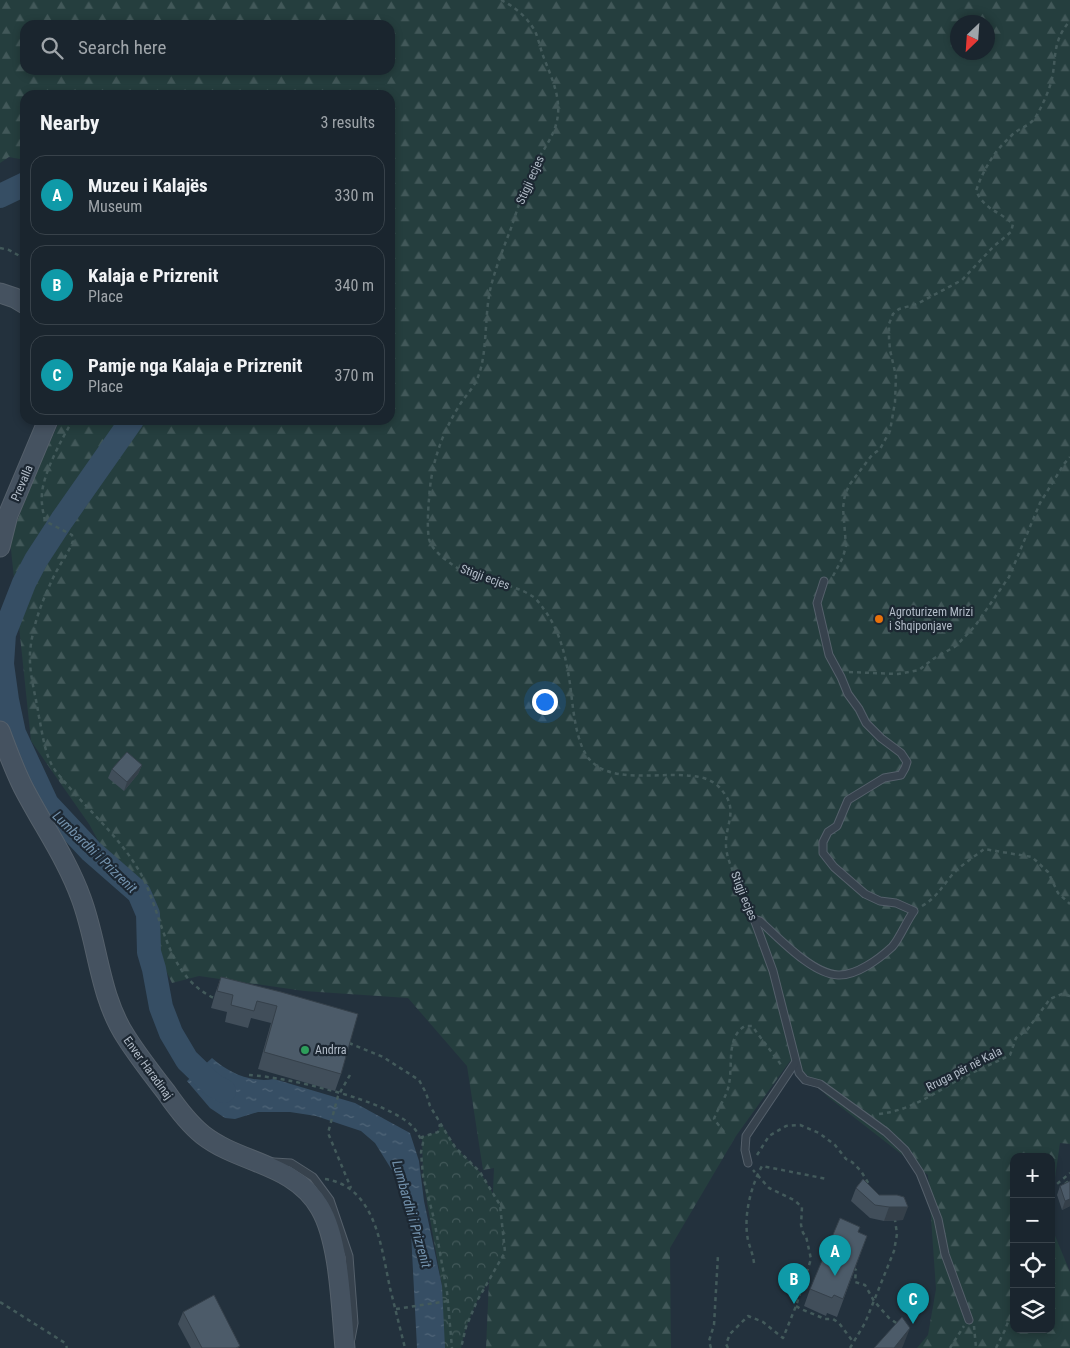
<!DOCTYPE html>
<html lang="en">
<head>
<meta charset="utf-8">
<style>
  :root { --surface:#1a252e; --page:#232d36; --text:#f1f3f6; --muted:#9fa5aa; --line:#38424a; --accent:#1a73e8 }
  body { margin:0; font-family:"Roboto Condensed",sans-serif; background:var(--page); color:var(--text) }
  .controls { position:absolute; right:15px; bottom:15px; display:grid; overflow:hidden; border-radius:10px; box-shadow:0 2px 8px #0003 }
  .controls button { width:45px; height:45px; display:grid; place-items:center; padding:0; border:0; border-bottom:1px solid var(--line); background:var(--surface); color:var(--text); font:25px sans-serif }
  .compass { position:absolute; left:950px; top:15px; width:45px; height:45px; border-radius:50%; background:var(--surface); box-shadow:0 2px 8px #0003; rotate:205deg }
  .you { position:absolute; left:544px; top:701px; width:18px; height:18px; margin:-12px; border:4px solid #fff; border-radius:50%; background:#1a73e8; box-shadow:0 0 0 8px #1a73e833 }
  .badge { display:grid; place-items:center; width:32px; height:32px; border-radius:50%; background:var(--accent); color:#fff; font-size:16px; font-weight:700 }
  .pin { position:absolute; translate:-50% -41px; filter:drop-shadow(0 1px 2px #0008) }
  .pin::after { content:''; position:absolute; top:26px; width:18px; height:15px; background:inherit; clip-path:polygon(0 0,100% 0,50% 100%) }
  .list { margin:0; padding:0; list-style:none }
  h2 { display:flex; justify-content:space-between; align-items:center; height:65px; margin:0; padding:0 20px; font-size:21px }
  h2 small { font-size:16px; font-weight:400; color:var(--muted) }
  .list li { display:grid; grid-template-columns:32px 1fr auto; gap:15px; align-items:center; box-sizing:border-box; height:80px; margin:0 10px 10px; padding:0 10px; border:1px solid var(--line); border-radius:15px }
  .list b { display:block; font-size:19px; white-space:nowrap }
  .list p { margin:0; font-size:16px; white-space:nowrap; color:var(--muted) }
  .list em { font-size:16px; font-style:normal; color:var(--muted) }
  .icon { flex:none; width:28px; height:28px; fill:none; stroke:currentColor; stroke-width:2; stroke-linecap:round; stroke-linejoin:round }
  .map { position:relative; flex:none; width:1070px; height:1348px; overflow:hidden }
  .search { position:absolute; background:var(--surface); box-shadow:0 2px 8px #0003; left:20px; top:20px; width:375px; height:55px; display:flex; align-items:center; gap:12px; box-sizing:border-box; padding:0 18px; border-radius:15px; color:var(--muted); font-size:19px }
  .panel { position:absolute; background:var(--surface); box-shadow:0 2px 8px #0003; left:20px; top:90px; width:375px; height:335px; border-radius:15px }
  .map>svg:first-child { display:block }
</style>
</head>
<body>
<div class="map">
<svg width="1070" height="1348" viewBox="0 0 1070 1348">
  <defs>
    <pattern id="forest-firs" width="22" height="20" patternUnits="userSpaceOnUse" patternTransform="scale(1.25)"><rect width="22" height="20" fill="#253e3e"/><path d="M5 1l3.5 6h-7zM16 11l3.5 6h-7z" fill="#425859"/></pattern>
    <pattern id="park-crowns" width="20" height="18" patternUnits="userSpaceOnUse" patternTransform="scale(1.25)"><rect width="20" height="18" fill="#253e3e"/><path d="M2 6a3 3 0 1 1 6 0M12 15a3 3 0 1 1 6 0" fill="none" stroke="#425859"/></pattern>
    <pattern id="water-ripples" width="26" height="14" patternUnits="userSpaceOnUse" patternTransform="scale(1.25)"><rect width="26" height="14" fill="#364e64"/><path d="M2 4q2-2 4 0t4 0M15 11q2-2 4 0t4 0" fill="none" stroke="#516679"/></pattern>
  </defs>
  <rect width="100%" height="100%" fill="#23313d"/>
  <!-- forest -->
  <path fill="url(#forest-firs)" fill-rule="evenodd" d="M0,0H1070V1144L1060,1143L1051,1205V1157H1014V1329H1051V1226L1070,1272V1348H917L928,1335L936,1289L928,1175L828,1097L806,1074L790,1061L736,1136L670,1248L671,1348H486L494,1168L483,1170L467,1066L408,998L304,991L199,976L172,983L141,919L89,824L31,741L10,540L33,479L60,420H390V95H25V160L9,157L0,163ZM958,22H988V52H958ZM25,25H390V70H25Z"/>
  <!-- park -->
  <polygon fill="url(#park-crowns)" points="441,1123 455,1147 480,1172 500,1205 504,1239 505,1252 477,1301 466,1327 461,1348 442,1348 442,1286 427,1202 423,1176 422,1137 438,1132"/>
  <!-- water -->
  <path fill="url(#water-ripples)" d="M212,1058C229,1073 251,1083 274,1079L355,1103L410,1133L419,1161L424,1201L442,1286L445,1348H417L411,1232L403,1193L395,1175L375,1143L361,1131L316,1116L290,1112H258L235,1119L225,1118L210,1108L187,1081Z"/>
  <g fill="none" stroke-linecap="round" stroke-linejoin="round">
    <!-- river -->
    <g stroke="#364e64" stroke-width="24">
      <polyline points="0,196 25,184"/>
      <polyline points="132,420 62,520 36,560 24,583 4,634 2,664 7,700 14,733 47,804 91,851 139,893 148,914 149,952 154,969 161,1007 171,1033 187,1060 213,1085 224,1091"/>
    </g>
    <defs>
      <g id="lane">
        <path d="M754,919L760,921C779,938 812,974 838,975C856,976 879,959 892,947C899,940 907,920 914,911L896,903L880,901L865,894L834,867L823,853V842L828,832L837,826L848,800L884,778L901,775L905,768L907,762L901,753L881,738L866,723L859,709L848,694L841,677L829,655L817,603L824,581"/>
        <polyline points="754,919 773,971 799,1073 805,1080 820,1084 886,1132 905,1150 920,1173 926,1188 938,1219 945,1254 969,1320"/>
        <polyline points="274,1162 291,1163 313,1177 330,1200 349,1256 354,1323 351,1339"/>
        <polyline points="748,1163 745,1150 746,1136 795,1063"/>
      </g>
      <g id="secondary">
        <polyline points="0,293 15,298 25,304"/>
        <polyline points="0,547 8,515 48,420"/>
        <path d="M0,731C7,750 14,769 23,787C42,824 67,859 81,898C98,943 99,996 126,1037C138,1056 152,1074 166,1092C177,1108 188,1123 203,1135C240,1164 294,1163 320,1208C340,1242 341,1308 345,1348"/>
      </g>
    </defs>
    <!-- lane casing -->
    <use href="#lane" stroke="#55606b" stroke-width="9"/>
    <!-- secondary casing -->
    <use href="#secondary" stroke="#55606b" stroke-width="21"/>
    <!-- path -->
    <g stroke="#435a5b" stroke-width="2.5" stroke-dasharray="4 4" stroke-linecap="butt">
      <path d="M501,0C515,7 527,17 535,31C538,38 540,46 542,53C549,72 560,93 558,114C556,137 540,152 532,171C523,190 517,211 510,231C503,249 496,267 491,286C484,314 488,352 478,377C474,388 465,396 459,406C441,435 431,465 429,499C428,510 427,528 429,539C431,547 437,552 442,557C450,563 458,569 466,573C487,583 512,583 532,596C536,598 540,604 543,608C560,630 566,657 570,684C573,705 575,745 591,761C620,791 692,761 718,786C741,809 725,822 726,846C727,866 744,891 751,910"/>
      <polyline points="0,248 9,250 25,259"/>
      <path d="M73,420C62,438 44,472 42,493C41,503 43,512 45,521L72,535L73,541C68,554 59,565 53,578C42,601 32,627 30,653C29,675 36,696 39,717C43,736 45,759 58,774C85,808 121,837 142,876C164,919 166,977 216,999"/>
      <path d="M833,576L843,557L846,546L843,508L845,494L850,484L872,455L880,449L890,431L895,402L896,376L890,350L889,338V324L893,314L899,309L917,304L962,280L994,246L1011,232L1013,224C998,210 986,211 976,191C983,170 995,150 1011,136C1022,125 1031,128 1039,111C1044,102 1048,92 1051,83C1057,60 1051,42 1070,21"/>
      <polyline points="849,672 898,674 919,670 933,659 956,646 975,626 1009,577 1040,503 1064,464 1070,457"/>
      <path d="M922,906C936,898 942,887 952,875C961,865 974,857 984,849L1032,857L1048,872L1058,893L1070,904"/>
      <polyline points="349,1043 383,1057 419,1080 426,1093 430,1106 448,1136 455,1147 480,1172 500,1205 505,1252 477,1301 466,1327 461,1348"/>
      <path d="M249,1075C286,1077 388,1100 413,1127C417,1131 420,1138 423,1143L421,1152L423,1176L434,1219L447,1292L452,1348"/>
      <polyline points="350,1075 338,1096 328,1133 351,1188"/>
      <path d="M879,1114C913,1110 935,1092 964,1077C979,1069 995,1063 1010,1055L1016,1038L1027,1030L1050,999L1062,994L1070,996"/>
      <path d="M724,1132L714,1119C718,1107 727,1097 729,1084C733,1065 726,1037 745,1026H752L782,1066"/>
      <polyline points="422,1139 422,1137 438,1132 440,1124"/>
      <polyline points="757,1155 769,1136 786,1126 800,1125 819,1133 835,1145 846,1159 852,1162 861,1171 870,1186"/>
      <path d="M325,1179C376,1187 381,1247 390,1288C395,1308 400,1328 405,1348"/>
      <polyline points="1065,1184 1070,1180"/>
      <polyline points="1051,1189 1070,1173"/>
      <path d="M754,1263C753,1254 750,1248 748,1240C743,1216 751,1186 762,1166L827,1179"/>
      <polyline points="853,1268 856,1270 855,1282 865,1285 874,1301 889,1318 899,1325"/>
      <polyline points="0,1302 65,1343 67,1348"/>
      <polyline points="796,1306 801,1309 825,1319 833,1319 839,1323 854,1343"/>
      <polyline points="396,1309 448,1301"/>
      <polyline points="974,1326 976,1348"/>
      <polyline points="711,1348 709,1341 714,1325 718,1255"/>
      <polyline points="728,1348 726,1344 730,1334 748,1316 763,1322 783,1338 796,1306 811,1259 806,1236 803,1233 801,1225 802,1207 794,1200 769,1188 753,1170"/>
      <polyline points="850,1348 865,1323 894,1251 897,1234 895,1220"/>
      <polyline points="950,1348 964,1326"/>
      <polyline points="996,1348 1005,1330 1014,1306"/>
    </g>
    <!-- lane -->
    <use href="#lane" stroke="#37424d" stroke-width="7"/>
    <!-- secondary -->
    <use href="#secondary" stroke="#455260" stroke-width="19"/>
  </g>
  <!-- wall -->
  <g fill="#414e5a">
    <polygon points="142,765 138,774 124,791 108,778 112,769"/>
    <polygon points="221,977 281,992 341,1074 335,1091 258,1069 271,1023 251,1018 248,1028 225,1022 227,1012 211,1008 215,994"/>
    <polygon points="863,1179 903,1220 884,1221 870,1218 851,1201 856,1188"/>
    <polygon points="1060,1186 1070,1206 1062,1210 1057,1195"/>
    <polygon points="858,1232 867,1236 837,1317 827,1313 826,1316 804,1306 810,1289"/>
    <polygon points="183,1312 239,1348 191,1348 178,1324"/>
  </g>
  <!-- shaded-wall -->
  <g fill="#35404a">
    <polygon points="142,765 138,774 124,791 127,782"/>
    <polygon points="1070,1199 1070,1206 1062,1210 1065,1201"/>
    <polygon points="889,1207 908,1207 903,1220 884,1221"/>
    <polygon points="910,1328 903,1346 902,1348 894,1348"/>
  </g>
  <!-- building -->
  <g fill="#4c5b69" stroke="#35404a">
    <polygon points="127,752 142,765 127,782 112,769"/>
    <polygon points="221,977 281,992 358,1014 341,1074 264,1052 277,1006 257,1001 254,1011 231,1005 233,995 217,991"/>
    <polygon points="863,1179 879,1195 897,1195 904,1197 908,1207 889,1207 875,1205 856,1188"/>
    <polygon points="1070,1181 1070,1199 1065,1201 1060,1186"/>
    <polygon points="840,1218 860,1227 858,1232 867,1236 843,1299 834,1295 832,1298 810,1289"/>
    <polygon points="214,1295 240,1346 236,1348 202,1348 183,1312"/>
    <polygon points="902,1317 910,1328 894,1348 874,1348"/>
  </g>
  <!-- markers -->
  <circle fill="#e8710a" stroke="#1c2732" stroke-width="2" cx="879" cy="619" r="5"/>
  <circle fill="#2e9e5b" stroke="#1c2732" stroke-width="2" cx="305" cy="1050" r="5"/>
  <g text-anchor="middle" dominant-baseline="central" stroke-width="4.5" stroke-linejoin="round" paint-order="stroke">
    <!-- street labels -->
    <g font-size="12" fill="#b3bdc9" stroke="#1c2732">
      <text transform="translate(530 180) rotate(-66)">Stigji ecjes</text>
      <text transform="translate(22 483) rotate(-67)">Prevalla</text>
      <text transform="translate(485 577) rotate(20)">Stigji ecjes</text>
      <text transform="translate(744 896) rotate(68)">Stigji ecjes</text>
      <text transform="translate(148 1068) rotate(54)">Enver Haradinaj</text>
      <text transform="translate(964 1069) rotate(-27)">Rruga për në Kala</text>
    </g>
    <!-- poi labels -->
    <g font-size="12" fill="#b3bdc9" stroke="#1c2732" text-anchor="start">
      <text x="889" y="612">Agroturizem Mrizi<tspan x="889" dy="14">i Shqiponjave</tspan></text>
      <text x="315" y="1050">Andrra</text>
    </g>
    <!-- water labels -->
    <g font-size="14" font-style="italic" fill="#7291ac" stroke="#1c2732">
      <text transform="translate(95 852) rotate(44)">Lumbardhi i Prizrenit</text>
      <text transform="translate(412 1214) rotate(74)">Lumbardhi i Prizrenit</text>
    </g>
  </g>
</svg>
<div class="controls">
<button>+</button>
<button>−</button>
<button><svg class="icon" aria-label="locate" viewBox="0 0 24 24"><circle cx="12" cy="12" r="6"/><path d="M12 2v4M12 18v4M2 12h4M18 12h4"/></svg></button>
<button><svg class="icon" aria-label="layers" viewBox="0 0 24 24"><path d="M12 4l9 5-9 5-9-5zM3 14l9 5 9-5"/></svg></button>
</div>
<svg class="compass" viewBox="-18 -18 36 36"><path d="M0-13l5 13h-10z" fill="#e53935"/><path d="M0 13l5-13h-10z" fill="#9fa5aa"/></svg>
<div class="you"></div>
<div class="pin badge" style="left:835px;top:1276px;background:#0f9aa8">A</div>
<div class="pin badge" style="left:794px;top:1304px;background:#0f9aa8">B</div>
<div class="pin badge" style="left:913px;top:1324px;background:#0f9aa8">C</div>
<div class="search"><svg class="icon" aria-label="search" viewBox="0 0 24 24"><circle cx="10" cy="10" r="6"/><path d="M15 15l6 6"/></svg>Search here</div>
<section class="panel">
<h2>Nearby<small>3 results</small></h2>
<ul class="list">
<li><span class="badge" style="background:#0f9aa8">A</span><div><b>Muzeu i Kalajës</b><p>Museum</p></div><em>330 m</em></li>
<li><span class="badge" style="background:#0f9aa8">B</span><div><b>Kalaja e Prizrenit</b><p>Place</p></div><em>340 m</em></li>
<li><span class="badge" style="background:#0f9aa8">C</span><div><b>Pamje nga Kalaja e Prizrenit</b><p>Place</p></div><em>370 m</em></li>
</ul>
</section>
</div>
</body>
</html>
